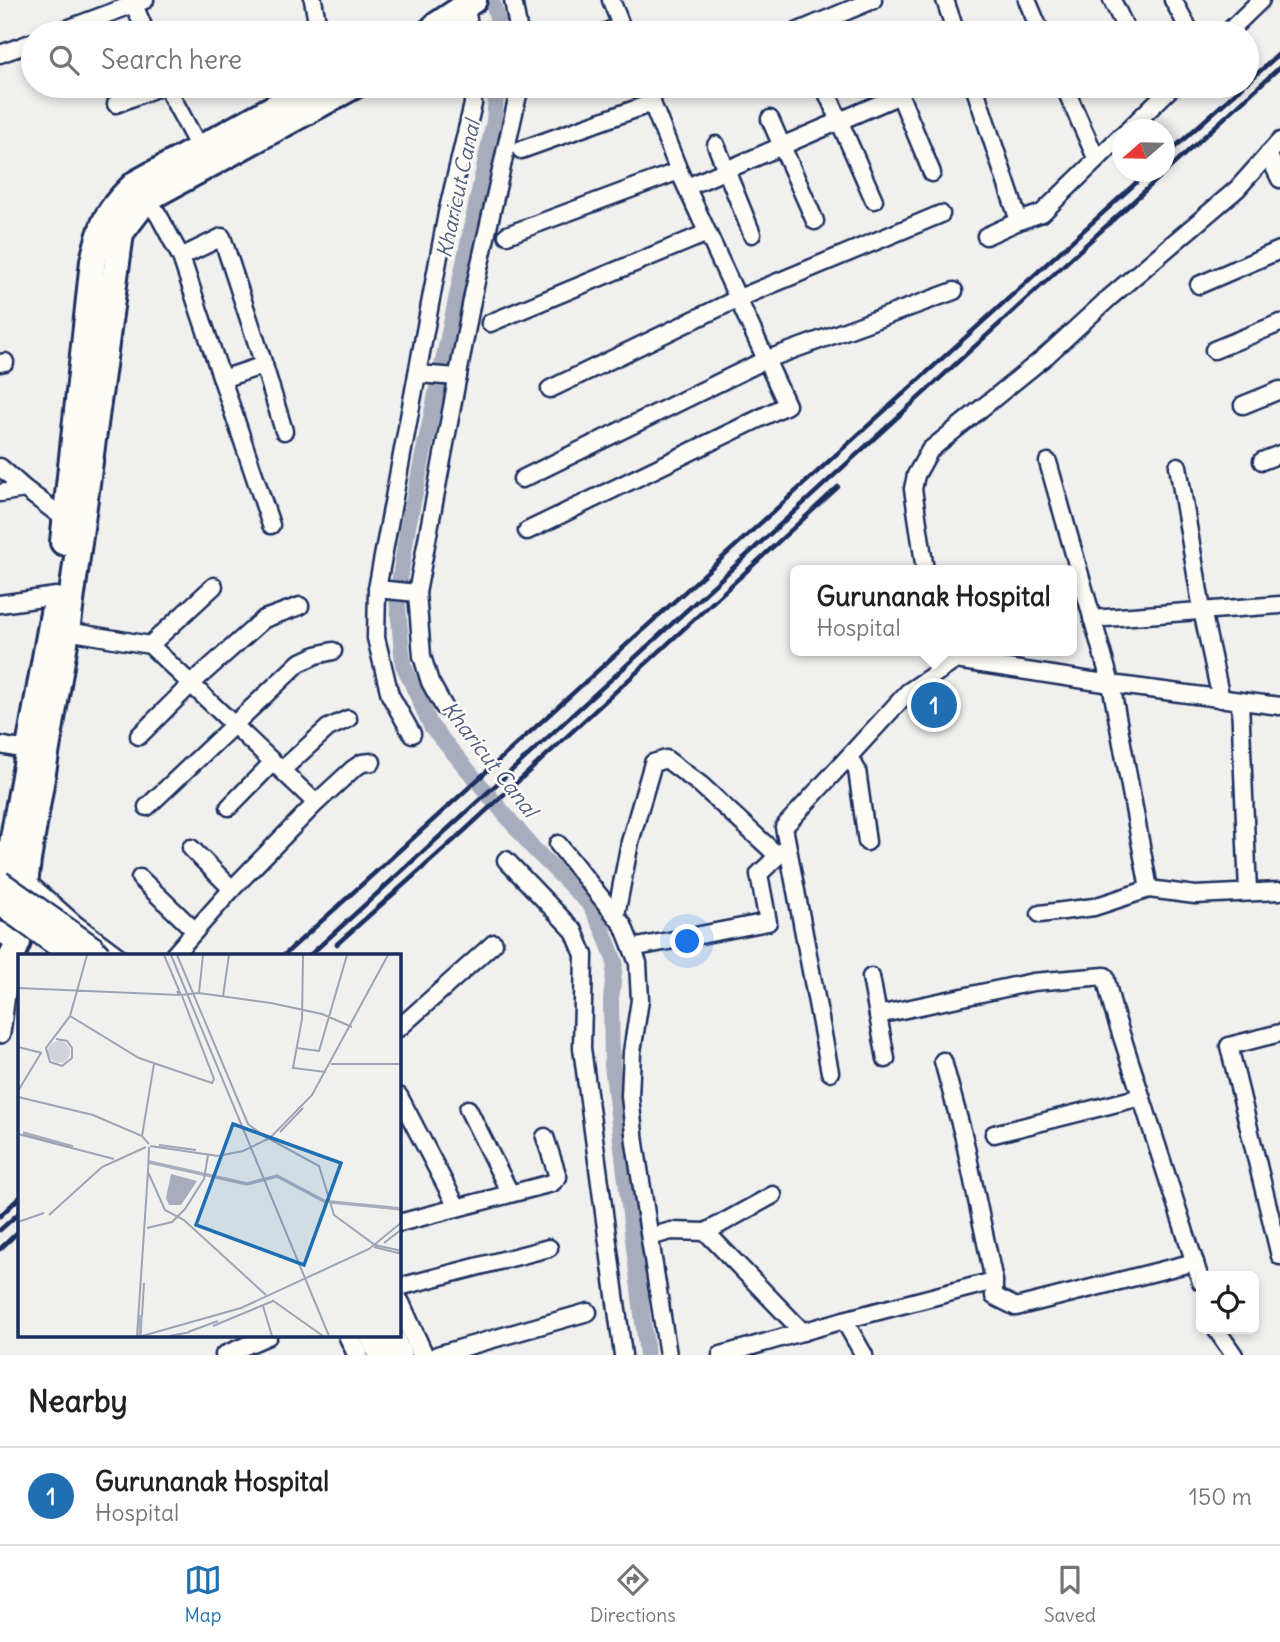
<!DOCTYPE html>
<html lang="en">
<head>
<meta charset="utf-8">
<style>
  :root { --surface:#fff; --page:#f6f6f6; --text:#202124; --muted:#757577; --line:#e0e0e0; --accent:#1f6fb2 }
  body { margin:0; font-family:Delius,sans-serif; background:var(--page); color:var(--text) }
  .controls { position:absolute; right:21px; bottom:21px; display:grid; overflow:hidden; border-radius:10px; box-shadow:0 4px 10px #0003 }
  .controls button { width:63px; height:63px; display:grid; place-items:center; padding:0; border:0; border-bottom:2px solid var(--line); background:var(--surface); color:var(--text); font:35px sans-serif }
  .compass { position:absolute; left:1112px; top:119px; width:63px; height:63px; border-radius:50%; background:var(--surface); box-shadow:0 4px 10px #0003; rotate:250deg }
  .you { position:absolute; left:688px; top:942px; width:24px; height:24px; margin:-18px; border:5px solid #fff; border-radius:50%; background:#1a73e8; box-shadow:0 0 0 10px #1a73e833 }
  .badge { display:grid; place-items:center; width:46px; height:46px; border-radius:50%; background:var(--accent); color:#fff; font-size:23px; font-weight:700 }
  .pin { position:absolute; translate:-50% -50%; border:4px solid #fff; box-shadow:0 2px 7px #0006 }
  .popup { position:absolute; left:790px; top:565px; width:287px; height:91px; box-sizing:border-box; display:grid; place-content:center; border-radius:10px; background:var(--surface); filter:drop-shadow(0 2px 5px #0005); font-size:23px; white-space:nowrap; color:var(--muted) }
  .popup b { font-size:26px; color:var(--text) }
  .popup::after { content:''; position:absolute; left:50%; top:100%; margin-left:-14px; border:14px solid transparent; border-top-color:var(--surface) }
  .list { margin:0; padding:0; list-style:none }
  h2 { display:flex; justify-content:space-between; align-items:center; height:91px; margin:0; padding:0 28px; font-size:30px }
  h2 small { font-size:23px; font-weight:400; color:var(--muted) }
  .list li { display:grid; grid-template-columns:46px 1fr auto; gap:21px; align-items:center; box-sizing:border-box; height:98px; padding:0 28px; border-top:2px solid var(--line) }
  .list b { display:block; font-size:26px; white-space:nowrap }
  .list p { margin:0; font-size:23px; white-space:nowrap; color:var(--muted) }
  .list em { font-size:23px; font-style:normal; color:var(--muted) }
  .icon { flex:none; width:38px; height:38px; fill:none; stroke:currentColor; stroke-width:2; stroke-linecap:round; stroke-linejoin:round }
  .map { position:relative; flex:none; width:1280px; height:1355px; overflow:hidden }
  .search { position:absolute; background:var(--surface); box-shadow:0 4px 10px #0003; left:21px; right:21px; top:21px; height:77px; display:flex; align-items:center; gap:18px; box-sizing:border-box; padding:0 24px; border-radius:38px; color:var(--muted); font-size:26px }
  .sheet { height:189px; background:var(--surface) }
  nav { display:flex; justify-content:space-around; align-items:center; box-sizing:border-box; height:98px; border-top:2px solid var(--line); background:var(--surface); font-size:19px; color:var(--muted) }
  nav a { display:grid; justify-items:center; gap:4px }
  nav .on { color:var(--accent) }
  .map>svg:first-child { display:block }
</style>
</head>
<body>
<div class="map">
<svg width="1280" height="1355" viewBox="0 0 1280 1355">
  <rect width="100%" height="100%" fill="#f0f0ee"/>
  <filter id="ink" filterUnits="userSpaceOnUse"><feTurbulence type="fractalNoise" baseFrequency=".0143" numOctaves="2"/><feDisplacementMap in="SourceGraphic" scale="14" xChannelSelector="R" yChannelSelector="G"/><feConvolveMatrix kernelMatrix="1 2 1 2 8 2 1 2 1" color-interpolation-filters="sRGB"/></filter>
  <g filter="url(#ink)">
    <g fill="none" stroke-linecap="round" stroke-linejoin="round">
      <!-- canal -->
      <g stroke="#a7adbd" stroke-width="16">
        <polyline points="494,6 501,33"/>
        <polyline points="497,86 494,121 408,526 397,596 403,664 431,726 533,848 590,905 603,930 615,962 611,1000 612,1065 647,1355"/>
      </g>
      <defs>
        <g id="minor">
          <polyline points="132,0 146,33"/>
          <polyline points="313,0 319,33"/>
          <polyline points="465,0 470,33"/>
          <polyline points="513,0 519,33"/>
          <polyline points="611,0 624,33"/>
          <polyline points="945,0 956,33"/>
          <polyline points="1027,0 1041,33"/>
          <polyline points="1112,0 1128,33"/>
          <polyline points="1173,0 1191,33"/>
          <polyline points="56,33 145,0"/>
          <polyline points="603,33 621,26"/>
          <polyline points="794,33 873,0"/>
          <polyline points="1227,33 1261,0"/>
          <polyline points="0,54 33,42"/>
          <polyline points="166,86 203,155"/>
          <polyline points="824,86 874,200"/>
          <polyline points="974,86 1019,221 986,236"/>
          <polyline points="1064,86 1097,160"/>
          <polyline points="897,88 932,173"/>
          <polyline points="652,93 670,86"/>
          <polyline points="116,104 161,86"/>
          <polyline points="770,119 815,221"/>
          <polyline points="1128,130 1173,86"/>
          <polyline points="716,145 752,234"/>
          <polyline points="521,150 652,103"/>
          <polyline points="1268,154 1280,179"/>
          <polyline points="687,187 900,95"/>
          <polyline points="144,194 159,216 181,257 271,525"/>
          <polyline points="1019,221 1042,213 1122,135"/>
          <polyline points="507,235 679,171"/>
          <polyline points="181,257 222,237 264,365 222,379"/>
          <polyline points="1199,285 1280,250"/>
          <polyline points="490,323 707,233"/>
          <polyline points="1214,350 1280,323"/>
          <polyline points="0,363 5,362"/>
          <polyline points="264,365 284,431"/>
          <polyline points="417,374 458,377"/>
          <polyline points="550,389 737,299 941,214"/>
          <polyline points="1243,405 1280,390"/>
          <polyline points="1262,461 1280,454"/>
          <polyline points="1178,466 1202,610 1221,699"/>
          <polyline points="0,467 25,489 65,519"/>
          <polyline points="522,479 765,360 954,291"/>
          <polyline points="0,493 25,489"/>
          <polyline points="527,531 787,405 679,171 652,103 652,93 649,86"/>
          <polyline points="925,570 913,489 916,475 930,450 1046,356 1109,298 1237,189 1280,141"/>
          <polyline points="377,589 417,593"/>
          <polyline points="0,604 56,596"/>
          <polyline points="1092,619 1280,605"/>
          <polyline points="67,631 150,645 316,803"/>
          <polyline points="150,645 214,586"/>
          <polyline points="1240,701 1248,892"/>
          <polyline points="1280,706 1111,684 1149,889 1195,895 1280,891"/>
          <polyline points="444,707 430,682 422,656 417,593 473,295 520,86"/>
          <polyline points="412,734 390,695 376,638 377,589 447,213 473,104 473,86"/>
          <polyline points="139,736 191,684 264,619 300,606"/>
          <polyline points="0,745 15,748 29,748"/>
          <polyline points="849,757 857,770 867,842"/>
          <polyline points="282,770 328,728 348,719"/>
          <polyline points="147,807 299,663 316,655 333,651"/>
          <polyline points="229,807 273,762"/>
          <polyline points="558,844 623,925 638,963 640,1000 632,1052 630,1096 635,1143 668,1355"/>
          <polyline points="191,848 232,889"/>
          <polyline points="506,860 574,931 584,955 582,1048 623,1355"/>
          <polyline points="140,878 195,931"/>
          <polyline points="25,880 75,924 118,956"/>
          <polyline points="1040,914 1094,907 1149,889"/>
          <polyline points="616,915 630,842 653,763 666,759 701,785 778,856"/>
          <polyline points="632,948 768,922 759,874 784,850"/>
          <polyline points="173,956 232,889 316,803 353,769 362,763 372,762"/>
          <polyline points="871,977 886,1059"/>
          <polyline points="878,1015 1033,982 1105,976 1113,1009 1201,1282"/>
          <polyline points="399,1028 494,943"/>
          <polyline points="1280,1033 1229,1046 1280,1256"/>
          <polyline points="830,1072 784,827 908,692 956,660 1111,684 1048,462"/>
          <polyline points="399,1096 457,1207"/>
          <polyline points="468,1109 510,1193"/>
          <polyline points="994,1134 1141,1097"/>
          <polyline points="399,1223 552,1183 558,1177 545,1137"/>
          <polyline points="706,1232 773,1195"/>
          <polyline points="650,1237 671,1231 706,1232 803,1332"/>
          <polyline points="994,1281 994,1296 1016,1307 1195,1262"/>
          <polyline points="399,1287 549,1248"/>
          <polyline points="844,1320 994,1281 964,1138 943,1061"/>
          <polyline points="1216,1329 1234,1355"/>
          <polyline points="224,1355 268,1336"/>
          <polyline points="437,1355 588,1312"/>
          <polyline points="721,1355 844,1320 864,1355"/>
        </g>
        <g id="tertiary">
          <polyline points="0,932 18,942"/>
          <polyline points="0,1033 9,963"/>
          <polyline points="399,1302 423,1355"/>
          <polyline points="349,1336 358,1355"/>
        </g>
        <g id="secondary">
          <polyline points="372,1336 381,1355"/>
          <polyline points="391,1336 400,1355"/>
        </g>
        <g id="primary">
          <polyline points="428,33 438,24 474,0"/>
          <path d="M63,542L93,261C102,222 107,210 136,183L313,86"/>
          <polyline points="6,908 8,866 53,613"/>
          <polyline points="9,963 18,942 28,860 67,631 121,233 147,199 354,86"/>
        </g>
      </defs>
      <!-- minor casing -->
      <use href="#minor" stroke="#1b2f5e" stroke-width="21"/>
      <!-- tertiary casing -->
      <use href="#tertiary" stroke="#1b2f5e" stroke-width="24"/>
      <!-- secondary casing -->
      <use href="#secondary" stroke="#1b2f5e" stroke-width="28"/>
      <!-- primary casing -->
      <use href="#primary" stroke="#1b2f5e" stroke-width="30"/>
      <!-- minor -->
      <use href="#minor" stroke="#fdfcf7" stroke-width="16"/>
      <!-- tertiary -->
      <use href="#tertiary" stroke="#fdfcf7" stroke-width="19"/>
      <!-- secondary -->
      <use href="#secondary" stroke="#fdfcf7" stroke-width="23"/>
      <!-- primary -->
      <use href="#primary" stroke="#fdfcf7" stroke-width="24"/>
      <!-- rail -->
      <g stroke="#1b2f5e" stroke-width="4.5">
        <polyline points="1247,83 1280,53"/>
        <polyline points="1164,157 1243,86"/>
        <polyline points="337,944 463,832 838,487"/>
        <polyline points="283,956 1148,172"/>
        <polyline points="309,956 1280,67"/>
        <polyline points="0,1216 19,1198"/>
        <polyline points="0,1230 19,1213"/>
        <polyline points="0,1249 19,1231"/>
      </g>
      <defs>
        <g id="secondary-bridge">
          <polyline points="0,883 92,948 99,956"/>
          <polyline points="0,903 73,956"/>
        </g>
      </defs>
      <!-- secondary-bridge casing -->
      <use href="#secondary-bridge" stroke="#1b2f5e" stroke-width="28" stroke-linecap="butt"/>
      <!-- secondary-bridge -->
      <use href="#secondary-bridge" stroke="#fdfcf7" stroke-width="23"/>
    </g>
  </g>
  <g text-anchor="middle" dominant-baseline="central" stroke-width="5" stroke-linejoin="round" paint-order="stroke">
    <!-- water labels -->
    <g font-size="21" font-style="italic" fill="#4c5b7f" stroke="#fdfcf7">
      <text transform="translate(458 189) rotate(-78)">Kharicut Canal</text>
      <text transform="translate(490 759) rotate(52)">Kharicut Canal</text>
    </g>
  </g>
  <!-- overview -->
  <g transform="translate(18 954)">
    <rect width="383" height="383" fill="#f0f0ee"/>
    <path d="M30 98a11 11 0 1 1 22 0a11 11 0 1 1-22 0Z" fill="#d0d3d8"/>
    <path d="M153,220L179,227L163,251H151L148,244Z" fill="#a7adbd"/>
    <path fill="none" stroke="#a7adbd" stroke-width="3.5" d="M5,179L55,193M131,208L229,230L259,222L308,248M313,248L384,255M122,382L123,361"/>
    <path fill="none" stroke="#9ba3b4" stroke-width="2" d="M146,1L163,41L181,39L253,49L304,60L334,73M153,1L311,382M159,1L230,170L246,182M285,1L284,65L275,114L308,118M0,34L161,41L159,37M181,39L185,1M205,42L211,1M52,62L121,104L194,129L196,125L164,42M38,85L49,87L54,94V104L44,112L32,108L28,94L52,62L69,1M0,93L24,99M278,94L301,97L329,1M313,110H384M0,137L23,99M0,143L75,161L124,182L131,190M262,178L285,154M0,180L96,205M124,182L136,110M246,182L301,212L316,261L357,291L384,297M141,191L178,196M132,192L200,202L225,197L252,184L294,141L370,1M131,193L130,218L147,256L166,266L248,341M31,261L84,213L128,193M0,268L26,259M129,274L154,268L167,255L186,225L190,201M366,289L384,275M356,293L384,300M254,346L305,382M245,352L254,382M124,362L126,329M195,372L255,347M170,378L200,367M119,382L130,218M124,382L223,354L351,295L384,268M151,382L173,378"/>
    <path fill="#1f6fb2" fill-opacity="0.15" stroke="#1f6fb2" stroke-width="3.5" d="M215,170L323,209L286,311L178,271Z"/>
    <rect width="383" height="383" fill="none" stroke="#1b2f5e" stroke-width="3.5"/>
  </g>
</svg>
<div class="controls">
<button><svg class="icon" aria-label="locate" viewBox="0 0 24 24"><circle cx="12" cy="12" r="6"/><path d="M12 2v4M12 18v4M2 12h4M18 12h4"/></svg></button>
</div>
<svg class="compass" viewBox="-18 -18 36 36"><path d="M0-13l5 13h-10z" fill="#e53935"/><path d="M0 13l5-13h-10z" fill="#757577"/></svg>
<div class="you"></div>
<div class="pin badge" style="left:934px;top:705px">1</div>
<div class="popup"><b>Gurunanak Hospital</b>Hospital</div>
<div class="search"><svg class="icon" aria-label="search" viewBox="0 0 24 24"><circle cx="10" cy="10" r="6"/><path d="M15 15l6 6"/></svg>Search here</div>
</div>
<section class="sheet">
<h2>Nearby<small></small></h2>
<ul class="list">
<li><span class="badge">1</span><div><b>Gurunanak Hospital</b><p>Hospital</p></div><em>150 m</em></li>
</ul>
</section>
<nav>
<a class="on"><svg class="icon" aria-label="map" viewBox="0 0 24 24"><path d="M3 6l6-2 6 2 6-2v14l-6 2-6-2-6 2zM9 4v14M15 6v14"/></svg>Map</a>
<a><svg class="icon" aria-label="directions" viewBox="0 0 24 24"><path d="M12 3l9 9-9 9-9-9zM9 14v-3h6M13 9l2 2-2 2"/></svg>Directions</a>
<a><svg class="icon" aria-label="saved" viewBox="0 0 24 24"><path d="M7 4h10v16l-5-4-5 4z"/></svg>Saved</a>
</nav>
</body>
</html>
